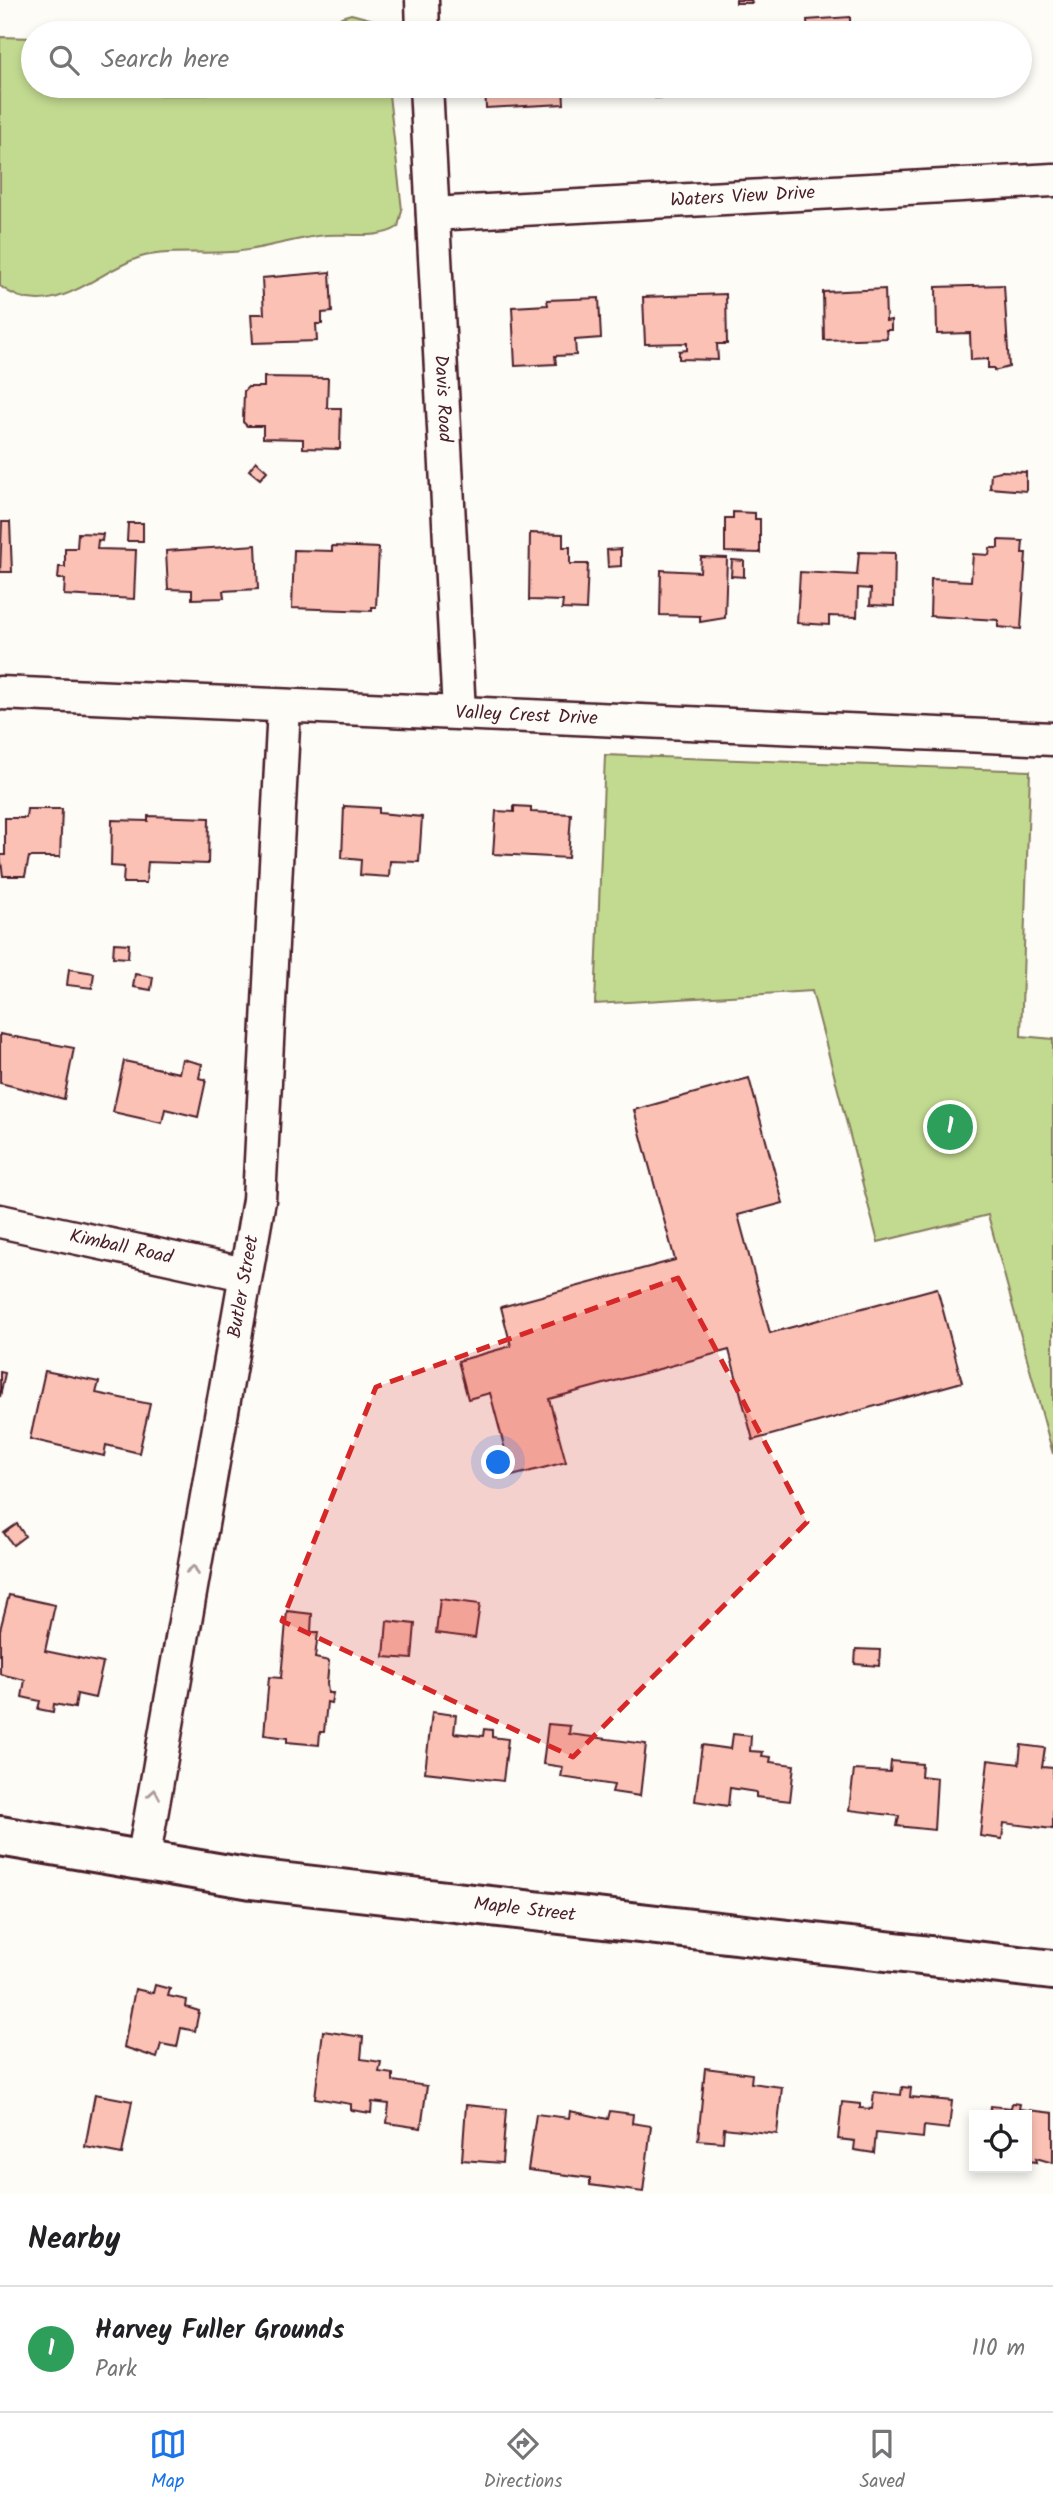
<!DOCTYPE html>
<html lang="en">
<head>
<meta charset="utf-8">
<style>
  :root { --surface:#fff; --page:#f2f2f2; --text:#202124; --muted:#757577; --line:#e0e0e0; --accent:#1a73e8 }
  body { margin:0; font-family:Kalam,sans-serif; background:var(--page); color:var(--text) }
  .controls { position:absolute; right:21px; bottom:21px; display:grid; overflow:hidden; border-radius:0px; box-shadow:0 4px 10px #0003 }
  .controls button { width:63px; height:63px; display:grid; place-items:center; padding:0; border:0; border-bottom:2px solid var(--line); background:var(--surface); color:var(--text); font:35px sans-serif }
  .you { position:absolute; left:499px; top:1463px; width:24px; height:24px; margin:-18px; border:5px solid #fff; border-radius:50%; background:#1a73e8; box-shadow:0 0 0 10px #1a73e833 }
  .badge { display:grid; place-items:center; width:46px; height:46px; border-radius:50%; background:var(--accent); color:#fff; font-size:23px; font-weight:700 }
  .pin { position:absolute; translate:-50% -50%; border:4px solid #fff; box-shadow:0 2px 7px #0006 }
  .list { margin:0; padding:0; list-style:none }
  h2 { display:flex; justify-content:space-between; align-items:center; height:91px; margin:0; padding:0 28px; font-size:30px }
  h2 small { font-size:23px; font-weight:400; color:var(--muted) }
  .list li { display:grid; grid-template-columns:46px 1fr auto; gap:21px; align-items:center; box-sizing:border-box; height:126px; padding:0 28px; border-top:2px solid var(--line) }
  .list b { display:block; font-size:26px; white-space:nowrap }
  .list p { margin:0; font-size:23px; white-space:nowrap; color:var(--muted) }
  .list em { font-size:23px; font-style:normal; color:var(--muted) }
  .icon { flex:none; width:38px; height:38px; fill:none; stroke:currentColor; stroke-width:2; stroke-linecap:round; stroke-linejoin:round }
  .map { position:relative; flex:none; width:1053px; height:2194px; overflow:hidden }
  .search { position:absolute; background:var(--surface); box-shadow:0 4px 10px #0003; left:21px; right:21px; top:21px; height:77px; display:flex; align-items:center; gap:18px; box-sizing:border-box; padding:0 24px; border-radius:38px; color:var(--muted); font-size:26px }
  .sheet { height:217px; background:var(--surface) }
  nav { display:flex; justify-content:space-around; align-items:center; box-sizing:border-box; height:98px; border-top:2px solid var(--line); background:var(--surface); font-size:19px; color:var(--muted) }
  nav a { display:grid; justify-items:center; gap:4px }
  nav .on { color:var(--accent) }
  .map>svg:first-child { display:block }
</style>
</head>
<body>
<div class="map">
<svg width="1053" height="2194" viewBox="0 0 1053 2194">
  <rect width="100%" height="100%" fill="#fdfcf7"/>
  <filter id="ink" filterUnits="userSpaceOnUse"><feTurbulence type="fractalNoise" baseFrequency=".0143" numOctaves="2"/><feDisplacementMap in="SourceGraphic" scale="14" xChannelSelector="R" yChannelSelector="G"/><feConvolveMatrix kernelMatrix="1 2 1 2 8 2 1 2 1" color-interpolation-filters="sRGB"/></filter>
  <g filter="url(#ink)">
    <!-- green -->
    <g fill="#c2da90" stroke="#867c5e" stroke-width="2">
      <polygon points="351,14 378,21 383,33 333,33 341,17"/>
      <path d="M0,37L33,38V86H146L157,95H201L239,86H388L402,210L398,227C378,240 349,233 326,235C294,238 263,250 231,252C205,254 165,250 141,257C94,272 50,325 0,286Z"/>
      <polygon points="605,755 1030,771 1021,1036 1053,1039 1053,1454 988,1215 878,1242 812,991 595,1004"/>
    </g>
    <!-- building -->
    <g fill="#fbc1b4" stroke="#4a1f2b" stroke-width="2">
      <polygon points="736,0 751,0 752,3 736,3"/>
      <polygon points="850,17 850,33 794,33 808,32 807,20"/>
      <polygon points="653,27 653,33 610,33 609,29"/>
      <polygon points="485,86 563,86 564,104 486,108"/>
      <polygon points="613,86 697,86 698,96 655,98 655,92 631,93 631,88 613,89"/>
      <polygon points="330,272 332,312 322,313 322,324 316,324 317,341 253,343 251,314 264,314 262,278"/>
      <polygon points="1004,285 1009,367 994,371 994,368 988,368 988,359 971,360 970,333 937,334 936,287"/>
      <polygon points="885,289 886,321 891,320 891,330 886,330 887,338 824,340 823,292"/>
      <polygon points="726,294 727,344 717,344 718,360 679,359 679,351 687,350 687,343 645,344 643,297"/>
      <polygon points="599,298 601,338 575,340 576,355 555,356 556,364 515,366 512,307 548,305 547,300"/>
      <polygon points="264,377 328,378 327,408 341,408 340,449 303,448 303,439 263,438 263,426 247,426 243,422 244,391 248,387 264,387"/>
      <polygon points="256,461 267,471 260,479 249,470"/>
      <polygon points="1001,471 1026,472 1026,491 990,488 991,473"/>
      <polygon points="733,512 755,513 755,519 760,519 760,553 725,552 725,518 733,518"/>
      <polygon points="2,522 10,522 12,572 0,572"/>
      <polygon points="128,523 143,523 143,541 127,541"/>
      <polygon points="78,533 103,534 102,541 98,540 97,549 136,550 134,599 64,595 65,579 58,579 59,567 65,567 65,548 77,548"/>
      <polygon points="530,533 563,534 563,547 570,547 570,564 588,564 586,610 562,609 563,601 529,600"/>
      <polygon points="998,540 1023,541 1022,553 1026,553 1021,629 998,627 998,620 930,616 931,579 971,581 973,554 989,555 990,548 998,548"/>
      <polygon points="256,545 258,589 223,591 224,598 192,599 192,590 168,589 166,551"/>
      <polygon points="332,546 379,548 376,607 372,607 372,611 292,608 294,550 332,551"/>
      <polygon points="621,549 621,566 608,567 607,550"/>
      <polygon points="859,552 895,553 894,606 870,605 871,589 858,588 857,617 829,616 829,625 797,623 800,572 857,575"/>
      <polygon points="701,557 727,558 725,618 700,622 700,616 660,615 661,570 700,572"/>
      <polygon points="732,560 744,561 744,577 731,576"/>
      <polygon points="344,806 379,808 379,813 422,817 419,862 390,861 389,877 360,875 361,860 342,858"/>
      <polygon points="514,806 531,807 531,812 571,814 568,858 493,854 496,811 514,812"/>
      <polygon points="27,809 62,809 60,857 29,857 25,876 3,876 0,855 5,855 5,818 26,818"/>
      <polygon points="148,816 209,818 208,864 148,862 146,883 123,883 124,867 111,866 112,820 148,821"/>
      <polygon points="114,943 129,944 128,958 113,957"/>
      <polygon points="69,969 94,973 92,988 67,985"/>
      <polygon points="135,974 153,977 151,990 133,987"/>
      <polygon points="0,1034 74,1048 64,1099 0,1083"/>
      <polygon points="182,1059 202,1064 199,1078 206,1080 198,1117 165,1109 162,1123 113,1112 124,1061 179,1073"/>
      <polygon points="749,1078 783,1203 738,1215 770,1333 937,1288 962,1382 753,1440 729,1350 549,1399 566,1462 512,1476 490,1393 468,1399 458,1361 511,1346 501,1307 675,1260 634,1110"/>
      <polygon points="45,1371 99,1382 96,1393 150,1404 139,1453 106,1445 104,1456 30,1439"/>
      <polygon points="0,1372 5,1373 0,1397"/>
      <polygon points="17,1524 25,1536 13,1545 4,1533"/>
      <polygon points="9,1595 55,1605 45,1651 103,1663 95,1698 77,1694 75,1708 54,1704 53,1712 38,1709 40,1701 22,1697 25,1680 0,1674 0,1630"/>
      <polygon points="440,1599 480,1604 475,1638 436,1633"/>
      <polygon points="287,1611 312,1614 311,1632 318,1632 315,1658 329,1661 327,1683 328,1693 333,1693 331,1703 327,1702 324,1732 320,1732 319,1745 287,1742 287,1738 264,1735 269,1677 281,1678"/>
      <polygon points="387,1621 415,1624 412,1659 384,1657"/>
      <polygon points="856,1649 880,1650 879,1666 855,1664"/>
      <polygon points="432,1712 456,1715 454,1733 483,1736 484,1729 492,1730 492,1737 508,1739 503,1781 425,1772"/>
      <polygon points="548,1724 570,1726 569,1734 646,1744 640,1796 612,1792 614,1785 561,1777 563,1767 543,1764"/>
      <polygon points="733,1734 751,1736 750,1751 763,1752 762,1756 771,1757 770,1762 794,1765 790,1801 756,1797 756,1792 730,1788 728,1806 695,1801 702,1745 731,1749"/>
      <polygon points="1021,1745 1045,1748 1042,1767 1053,1768 1053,1829 1004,1823 1002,1839 980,1836 988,1760 1019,1764"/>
      <polygon points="891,1761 922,1764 921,1776 937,1778 934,1830 897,1826 899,1816 849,1810 854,1770 890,1772"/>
      <polygon points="155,1985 170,1989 168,1996 187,2000 186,2007 199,2011 195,2031 181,2028 177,2047 161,2044 157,2058 124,2047 135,1989 153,1993"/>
      <polygon points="323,2031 363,2037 361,2059 381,2062 379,2072 393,2074 393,2081 427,2086 421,2128 387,2123 389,2104 372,2102 371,2113 351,2110 351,2104 315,2098"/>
      <polygon points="705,2068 752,2074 751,2083 782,2087 777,2134 724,2128 723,2142 698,2140"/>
      <polygon points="902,2087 911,2088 910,2097 952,2101 949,2129 924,2126 923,2138 876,2133 874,2153 854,2150 855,2141 838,2139 842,2102 860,2104 860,2108 872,2109 874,2092 901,2095"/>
      <polygon points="95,2094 132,2101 122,2154 85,2147"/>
      <polygon points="1012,2103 1020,2104 1019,2109 1053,2113 1053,2163 1036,2158 1037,2162 1029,2161 1027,2115 990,2115 991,2106 1011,2108"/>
      <polygon points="466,2105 506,2109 502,2163 462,2160"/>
      <polygon points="570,2111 608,2119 610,2111 633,2114 632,2123 651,2126 643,2192 590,2185 590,2178 528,2170 536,2114 569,2118"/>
    </g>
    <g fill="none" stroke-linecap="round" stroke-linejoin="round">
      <defs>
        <g id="minor">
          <polyline points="422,0 423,33"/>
          <path id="s1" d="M426,86L459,712"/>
          <path id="s2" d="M433,214L1053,180"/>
          <path id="s3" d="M0,693L1053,739"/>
          <path id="s4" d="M0,1221L244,1274"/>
          <path id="s5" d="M143,1861L259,1200L284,707"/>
        </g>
        <g id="secondary">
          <path id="s6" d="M0,1836L252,1879L1053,1970"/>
        </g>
      </defs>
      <!-- minor casing -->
      <use href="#minor" stroke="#4a1f2b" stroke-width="37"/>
      <!-- secondary casing -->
      <use href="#secondary" stroke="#4a1f2b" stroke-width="44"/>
      <!-- minor -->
      <use href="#minor" stroke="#fdfcf7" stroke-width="32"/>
      <!-- secondary -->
      <use href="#secondary" stroke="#fdfcf7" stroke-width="38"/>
    </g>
    <!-- one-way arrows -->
    <defs><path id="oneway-chevron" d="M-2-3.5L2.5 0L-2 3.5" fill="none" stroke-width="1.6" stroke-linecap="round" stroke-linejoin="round" transform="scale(1.75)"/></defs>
    <g stroke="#ac999b">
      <use href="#oneway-chevron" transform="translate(193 1570) rotate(-80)"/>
      <use href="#oneway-chevron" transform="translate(154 1794) rotate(-80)"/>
    </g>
  </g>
  <!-- marked area -->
  <path fill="#d62828" fill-opacity="0.2" stroke="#d62828" stroke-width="5" stroke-dasharray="14 9" stroke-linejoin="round" d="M678,1278L807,1522L573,1757L282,1621L376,1387Z"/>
  <g text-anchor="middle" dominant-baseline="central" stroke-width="5" stroke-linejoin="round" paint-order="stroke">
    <!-- street labels -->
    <g font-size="19" fill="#4a1f2b" stroke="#fdfcf7">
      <text stroke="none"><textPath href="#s2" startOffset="310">Waters View Drive</textPath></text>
      <text stroke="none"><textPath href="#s1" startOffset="313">Davis Road</textPath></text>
      <text stroke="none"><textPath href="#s3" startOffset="527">Valley Crest Drive</textPath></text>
      <text stroke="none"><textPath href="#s4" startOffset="124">Kimball Road</textPath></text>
      <text stroke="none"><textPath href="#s5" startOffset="583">Butler Street</textPath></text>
      <text stroke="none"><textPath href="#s6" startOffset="530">Maple Street</textPath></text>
    </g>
  </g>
</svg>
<div class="controls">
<button><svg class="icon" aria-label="locate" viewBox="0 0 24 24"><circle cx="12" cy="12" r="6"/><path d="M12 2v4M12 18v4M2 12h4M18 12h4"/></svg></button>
</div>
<div class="you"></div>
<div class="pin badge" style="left:950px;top:1127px;background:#2e9e5b">1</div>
<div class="search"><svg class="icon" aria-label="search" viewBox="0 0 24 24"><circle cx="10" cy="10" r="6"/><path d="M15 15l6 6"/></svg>Search here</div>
</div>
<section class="sheet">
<h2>Nearby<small></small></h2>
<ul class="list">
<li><span class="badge" style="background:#2e9e5b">1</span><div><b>Harvey Fuller Grounds</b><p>Park</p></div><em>110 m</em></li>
</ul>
</section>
<nav>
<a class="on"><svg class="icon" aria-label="map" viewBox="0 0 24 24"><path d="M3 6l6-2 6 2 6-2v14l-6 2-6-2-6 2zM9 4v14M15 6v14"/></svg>Map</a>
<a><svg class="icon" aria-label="directions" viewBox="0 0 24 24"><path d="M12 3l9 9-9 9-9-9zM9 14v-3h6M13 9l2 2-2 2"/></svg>Directions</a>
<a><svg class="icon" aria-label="saved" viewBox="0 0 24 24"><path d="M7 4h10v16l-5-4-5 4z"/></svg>Saved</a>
</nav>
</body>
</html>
